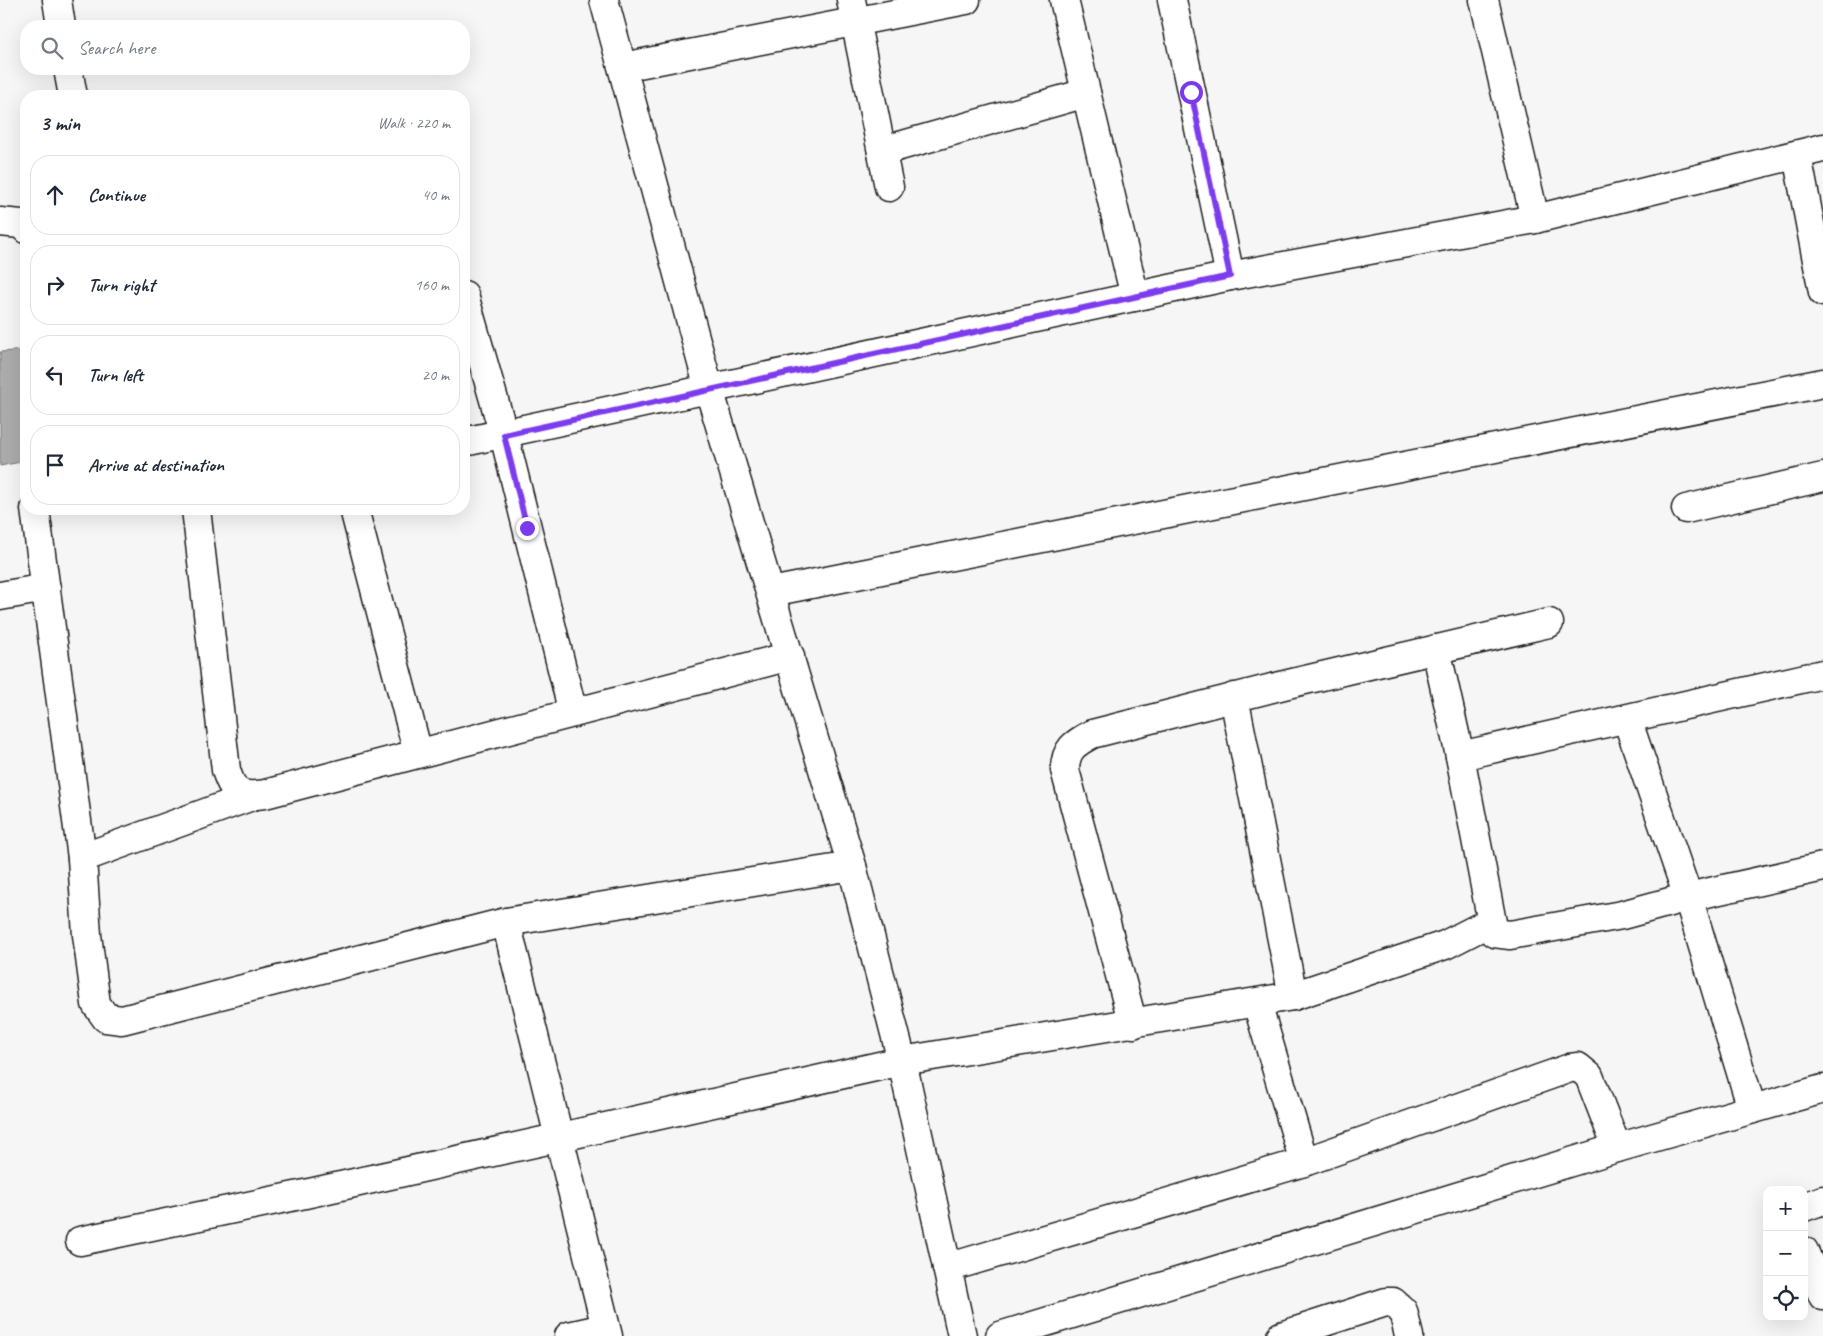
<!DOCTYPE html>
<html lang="en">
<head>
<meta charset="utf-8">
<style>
  :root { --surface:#fff; --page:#f2f2f3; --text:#1f2937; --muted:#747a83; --line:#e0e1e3 }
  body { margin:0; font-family:Caveat,sans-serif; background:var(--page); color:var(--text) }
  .controls { position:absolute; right:15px; bottom:15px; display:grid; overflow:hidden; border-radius:10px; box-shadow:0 5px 20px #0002 }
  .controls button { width:45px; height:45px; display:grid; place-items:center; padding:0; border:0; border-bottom:1px solid var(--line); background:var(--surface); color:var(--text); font:25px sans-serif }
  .stop { position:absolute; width:15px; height:15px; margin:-11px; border:4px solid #7c3aed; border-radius:50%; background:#fff }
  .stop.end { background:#7c3aed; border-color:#fff; box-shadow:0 1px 5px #0008 }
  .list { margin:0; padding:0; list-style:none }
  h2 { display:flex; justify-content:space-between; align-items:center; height:65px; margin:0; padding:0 20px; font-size:21px }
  h2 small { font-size:16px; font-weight:400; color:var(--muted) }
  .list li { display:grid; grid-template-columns:32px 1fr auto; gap:15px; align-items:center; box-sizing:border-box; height:80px; margin:0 10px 10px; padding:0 10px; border:1px solid var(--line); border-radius:20px }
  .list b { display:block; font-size:19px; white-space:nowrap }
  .list em { font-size:16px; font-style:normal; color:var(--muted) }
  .icon { flex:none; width:28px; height:28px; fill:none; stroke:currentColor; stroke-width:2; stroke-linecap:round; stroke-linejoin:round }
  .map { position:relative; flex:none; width:1823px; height:1336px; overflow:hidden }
  .search { position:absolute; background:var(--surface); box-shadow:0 5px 20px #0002; left:20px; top:20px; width:450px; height:55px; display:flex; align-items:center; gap:12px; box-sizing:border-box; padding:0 18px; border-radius:20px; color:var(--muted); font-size:19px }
  .panel { position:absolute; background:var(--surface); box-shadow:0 5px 20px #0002; left:20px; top:90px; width:450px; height:425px; border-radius:20px }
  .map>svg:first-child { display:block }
</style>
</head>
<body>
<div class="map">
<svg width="1823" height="1336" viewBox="0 0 1823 1336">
  <rect width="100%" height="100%" fill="#f6f6f6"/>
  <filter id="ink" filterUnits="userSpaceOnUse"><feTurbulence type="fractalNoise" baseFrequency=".02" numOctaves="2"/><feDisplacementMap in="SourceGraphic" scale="10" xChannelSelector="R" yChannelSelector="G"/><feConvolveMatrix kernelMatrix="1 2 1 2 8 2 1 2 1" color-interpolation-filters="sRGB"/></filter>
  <g filter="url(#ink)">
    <!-- water -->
    <polygon fill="#acacac" stroke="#727272" points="26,350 26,461 0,466 0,352"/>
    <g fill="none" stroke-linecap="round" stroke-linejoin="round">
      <defs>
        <g id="minor">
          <polyline points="57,0 61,26"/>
          <polyline points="604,0 709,389 852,866 902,1061 962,1336"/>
          <polyline points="851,0 889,187"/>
          <polyline points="1064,0 1135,297"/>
          <polyline points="1172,0 1230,276"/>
          <polyline points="1484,0 1535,219"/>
          <polyline points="623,67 966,0"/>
          <polyline points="68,69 73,96"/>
          <polyline points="882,151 1086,93"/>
          <polyline points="1797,155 1823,292"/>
          <polyline points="0,222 21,224 26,229"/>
          <polyline points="464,295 504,435 573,713"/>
          <polyline points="464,442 1230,276 1535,219 1823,148"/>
          <polyline points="35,509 82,858 87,935 96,1004 106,1018 122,1020 506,922 852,866"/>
          <path d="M196,509L226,770C233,793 240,798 265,794L790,656"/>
          <polyline points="354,509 418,753"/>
          <polyline points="1686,509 1823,477"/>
          <polyline points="771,592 1823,383"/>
          <polyline points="0,596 46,588"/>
          <polyline points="1436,649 1460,756 1494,933 1510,935 1622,915 1688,897 1823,867"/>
          <polyline points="1234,697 1293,996"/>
          <polyline points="1627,719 1688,897 1752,1109"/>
          <polyline points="1460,756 1823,674"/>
          <polyline points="82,858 252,796"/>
          <polyline points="506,922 608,1336"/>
          <polyline points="1257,1003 1304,1162"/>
          <path d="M1133,1024L1065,770C1065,749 1075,743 1092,734L1288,684L1549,623"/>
          <polyline points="1804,1207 1823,1200"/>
          <polyline points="80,1241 305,1194 902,1061 1293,996 1445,945 1490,922"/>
          <polyline points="1804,1251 1823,1296"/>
          <polyline points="947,1268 1304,1162 1570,1068 1578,1067 1589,1076 1617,1148"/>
          <polyline points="569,1336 605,1328"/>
          <polyline points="1000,1336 1617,1148 1823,1089"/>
          <polyline points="1281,1336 1386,1302 1393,1302 1403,1311 1409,1336"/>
        </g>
      </defs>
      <!-- minor casing -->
      <use href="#minor" stroke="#1c1c1c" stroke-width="31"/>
      <!-- minor -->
      <use href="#minor" stroke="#fff" stroke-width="28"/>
    </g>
  </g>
  <g fill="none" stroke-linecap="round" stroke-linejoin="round" filter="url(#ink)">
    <!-- route -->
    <polyline stroke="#7c3aed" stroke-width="6" points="527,528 504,435 1230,276 1191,92"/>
  </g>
</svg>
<div class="controls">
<button>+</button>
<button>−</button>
<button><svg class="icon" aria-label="locate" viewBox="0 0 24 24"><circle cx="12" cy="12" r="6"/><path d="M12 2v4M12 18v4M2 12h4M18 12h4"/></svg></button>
</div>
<div class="stop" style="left:1191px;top:92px"></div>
<div class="stop end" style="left:527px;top:528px"></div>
<div class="search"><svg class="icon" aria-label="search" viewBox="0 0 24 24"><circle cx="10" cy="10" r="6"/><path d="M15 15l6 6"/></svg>Search here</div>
<section class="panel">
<h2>3 min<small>Walk · 220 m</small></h2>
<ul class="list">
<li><svg class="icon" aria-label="ahead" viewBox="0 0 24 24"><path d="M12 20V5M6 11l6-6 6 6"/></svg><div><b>Continue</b></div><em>40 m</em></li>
<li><svg class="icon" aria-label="right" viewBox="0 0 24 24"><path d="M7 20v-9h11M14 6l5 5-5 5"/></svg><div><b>Turn right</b></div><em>160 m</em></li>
<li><svg class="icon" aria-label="left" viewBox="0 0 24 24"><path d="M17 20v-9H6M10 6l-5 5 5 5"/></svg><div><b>Turn left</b></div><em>20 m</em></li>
<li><svg class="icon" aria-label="arrive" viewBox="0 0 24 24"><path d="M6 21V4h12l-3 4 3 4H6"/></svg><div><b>Arrive at destination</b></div></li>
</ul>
</section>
</div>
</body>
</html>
